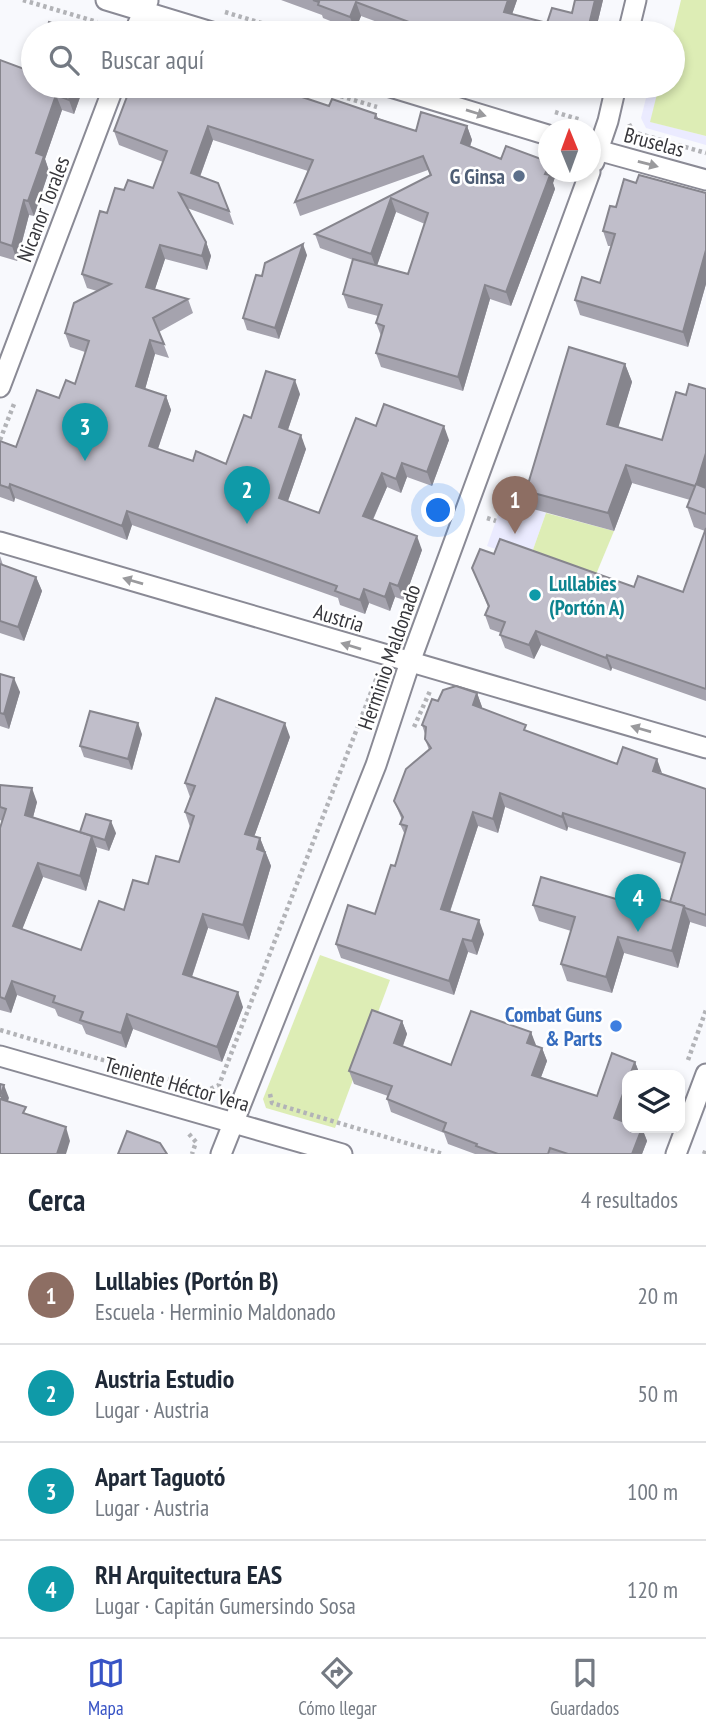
<!DOCTYPE html>
<html lang="es">
<head>
<meta charset="utf-8">
<style>
  :root { --surface:#fff; --page:#f2f2f3; --text:#1f2937; --muted:#747a83; --line:#e0e1e3; --accent:#3753c5 }
  body { margin:0; font-family:"PT Sans Narrow",sans-serif; background:var(--page); color:var(--text) }
  .controls { position:absolute; right:21px; bottom:21px; display:grid; overflow:hidden; border-radius:14px; box-shadow:0 4px 10px #0003 }
  .controls button { width:63px; height:63px; display:grid; place-items:center; padding:0; border:0; border-bottom:2px solid var(--line); background:var(--surface); color:var(--text); font:35px sans-serif }
  .compass { position:absolute; left:538px; top:119px; width:63px; height:63px; border-radius:50%; background:var(--surface); box-shadow:0 4px 10px #0003; rotate:359deg }
  .you { position:absolute; left:439px; top:511px; width:24px; height:24px; margin:-18px; border:5px solid #fff; border-radius:50%; background:#1a73e8; box-shadow:0 0 0 10px #1a73e833 }
  .badge { display:grid; place-items:center; width:46px; height:46px; border-radius:50%; background:var(--accent); color:#fff; font-size:23px; font-weight:700 }
  .pin { position:absolute; translate:-50% -58px; filter:drop-shadow(0 2px 4px #0008) }
  .pin::after { content:''; position:absolute; top:37px; width:24px; height:21px; background:inherit; clip-path:polygon(0 0,100% 0,50% 100%) }
  .list { margin:0; padding:0; list-style:none }
  h2 { display:flex; justify-content:space-between; align-items:center; height:91px; margin:0; padding:0 28px; font-size:30px }
  h2 small { font-size:23px; font-weight:400; color:var(--muted) }
  .list li { display:grid; grid-template-columns:46px 1fr auto; gap:21px; align-items:center; box-sizing:border-box; height:98px; padding:0 28px; border-top:2px solid var(--line) }
  .list b { display:block; font-size:26px; white-space:nowrap }
  .list p { margin:0; font-size:23px; white-space:nowrap; color:var(--muted) }
  .list em { font-size:23px; font-style:normal; color:var(--muted) }
  .icon { flex:none; width:38px; height:38px; fill:none; stroke:currentColor; stroke-width:2; stroke-linecap:round; stroke-linejoin:round }
  .map { position:relative; flex:none; width:706px; height:1154px; overflow:hidden }
  .search { position:absolute; background:var(--surface); box-shadow:0 4px 10px #0003; left:21px; right:21px; top:21px; height:77px; display:flex; align-items:center; gap:18px; box-sizing:border-box; padding:0 24px; border-radius:38px; color:var(--muted); font-size:26px }
  .sheet { height:483px; background:var(--surface) }
  nav { display:flex; justify-content:space-around; align-items:center; box-sizing:border-box; height:98px; border-top:2px solid var(--line); background:var(--surface); font-size:19px; color:var(--muted) }
  nav a { display:grid; justify-items:center; gap:4px }
  nav .on { color:var(--accent) }
  .map>svg:first-child { display:block }
</style>
</head>
<body>
<div class="map">
<svg width="706" height="1154" viewBox="0 0 706 1154">
  <rect width="100%" height="100%" fill="#f8f9fd"/>
  <!-- built -->
  <g fill="#ebebff">
    <polygon points="649,86 659,86 651,122 706,136 706,145 646,128 641,118"/>
    <polygon points="504,498 546,513 529,561 487,546"/>
  </g>
  <!-- green -->
  <g fill="#ddedb5">
    <polygon points="681,0 706,0 706,136 650,122 659,86 673,86 673,33"/>
    <polygon points="546,513 614,531 592,584 529,561"/>
    <polygon points="320,955 390,980 335,1128 266,1108 263,1099"/>
  </g>
  <g fill="none" stroke-linecap="round" stroke-linejoin="round">
    <defs>
      <g id="minor">
        <polyline points="106,0 215,33"/>
        <polyline points="134,33 148,1"/>
        <polyline points="628,33 636,0"/>
        <polyline points="387,86 548,135"/>
        <polyline points="590,148 706,180"/>
        <polyline points="594,162 608,121 616,86"/>
        <polyline points="0,387 114,86"/>
        <polyline points="0,542 706,748"/>
        <polyline points="0,1056 342,1154"/>
        <polyline points="221,1154 376,765 410,662 590,172"/>
        <polyline points="676,1154 706,1074"/>
      </g>
    </defs>
    <!-- minor casing -->
    <use href="#minor" stroke="#8a8a95" stroke-width="23"/>
    <!-- path -->
    <g stroke="#b2b3b7" stroke-width="4.5" stroke-dasharray="3.5 3.5" stroke-linecap="butt">
      <polyline points="23,0 97,22"/>
      <polyline points="225,12 294,33"/>
      <polyline points="307,86 377,107"/>
      <polyline points="555,112 581,120"/>
      <polyline points="629,124 633,132 706,153"/>
      <polyline points="0,440 14,404"/>
      <polyline points="487,518 496,521"/>
      <polyline points="414,727 430,691"/>
      <polyline points="0,1030 196,1087"/>
      <polyline points="688,1060 706,1010"/>
      <polyline points="204,1089 208,1090 219,1085 377,677 376,674"/>
      <polyline points="270,1094 272,1103 443,1154"/>
      <polyline points="189,1134 196,1142 192,1154"/>
      <polyline points="704,1154 706,1149"/>
    </g>
    <!-- minor -->
    <use href="#minor" stroke="#fff" stroke-width="19"/>
  </g>
  <!-- wall -->
  <g fill="#a5a3ae" fill-rule="evenodd">
    <polygon points="281,0 517,0 512,14 547,23 572,13 575,0 603,0 595,33 407,33 361,16 355,31 323,18 322,15"/>
    <polygon points="0,60 33,86 84,86 74,114 62,110 45,159 49,171 34,216 29,215 17,261 0,256"/>
    <polygon points="541,86 583,86 581,95"/>
    <path d="M255,89L329,106L376,114L378,118L416,131L467,126L472,140L470,147L501,159L549,172H553L555,177L553,183L555,189L511,306L490,299L463,391L381,367L376,353L381,336L376,323L378,316L348,308L343,294L353,260L320,248L315,234L430,176L428,170L300,216L295,202L308,171L213,140L200,177L229,211L234,225L187,208L206,242L211,256L207,270L165,259L155,289L188,299L193,313L159,332L169,358L155,354L145,389L166,396L171,410L158,449L193,461L226,464L251,418L300,394L288,430L306,449L288,501L319,513L376,426L449,440L432,486L407,477L401,493L387,487L373,520L422,550L404,600L395,597L390,611L369,603L365,614L340,605L338,598L132,525L127,540L15,498L14,502L0,497V441L16,447L59,398L75,384L85,352L70,347L65,333L97,291L87,288L82,274L107,213L124,190L153,188L163,162L119,145L114,131ZM396,212L425,224L408,274L377,266Z"/>
    <polygon points="636,183 706,193 706,284 688,347 580,315 575,300 600,283 611,246 608,246 603,231 616,207"/>
    <polygon points="307,255 279,339 247,330 243,318 262,276"/>
    <polygon points="625,364 632,382 618,427 662,440 686,395 706,389 706,701 612,668 611,671 541,645 534,659 505,648 500,635 501,633 490,629 485,615 488,607 472,568 494,554 634,587 683,592 705,531 694,527 687,507 690,500 632,483 614,531 533,509 526,491"/>
    <polygon points="0,556 3,565 36,577 42,591 24,641 0,633"/>
    <polygon points="0,674 20,692 9,729 0,726"/>
    <polygon points="477,693 482,707 482,709 529,732 617,764 662,774 706,789 706,927 690,922 678,968 624,953 612,993 567,981 561,964 571,931 539,921 533,905 640,906 670,902 682,864 568,827 567,831 505,807 498,833 478,826 450,912 484,934 477,955 468,952 454,995 341,958 336,944 375,914 395,866 405,835 400,824 402,820 394,801 429,750 425,739 425,734 422,725 438,701"/>
    <polygon points="142,734 132,770 84,757 80,746"/>
    <polygon points="290,737 254,837 260,838 271,866 249,940 208,928 192,977 243,1007 222,1062 133,1029 126,1048 86,1034 82,1025 58,1016 55,1009 17,995 11,1013 0,1010 0,828 2,821 0,820 0,785 37,802 33,817 80,832 116,833 109,851 96,847 97,850 86,891 43,877 22,929 81,950 124,910 148,884 179,862 190,827 185,812 190,797 185,783"/>
    <polygon points="372,1010 402,1021 407,1034 403,1046 451,1065 471,1011 531,1032 535,1046 542,1048 547,1061 541,1077 597,1096 612,1053 635,1062 640,1075 627,1075 627,1109 623,1121 627,1123 627,1128 642,1128 647,1141 642,1154 475,1154 448,1144 444,1133 391,1112 387,1099 388,1096 354,1084 349,1071"/>
  </g>
  <!-- shaded-wall -->
  <g fill="#86858d">
    <polygon points="508,0 517,0 508,26 504,12"/>
    <polygon points="595,0 603,0 595,33 587,33"/>
    <polygon points="356,2 361,16 355,31 350,17"/>
    <polygon points="73,86 84,86 74,114 69,100"/>
    <polygon points="577,86 583,86 581,95"/>
    <polygon points="56,95 62,110 45,159 49,171 34,216 28,201 36,153"/>
    <polygon points="208,126 213,140 196,187 191,173"/>
    <polygon points="467,126 472,140 466,157 461,143"/>
    <polygon points="549,166 549,172 553,172 555,177 553,183 555,189 511,306 506,292"/>
    <polygon points="391,198 396,212 376,268 371,254"/>
    <polygon points="24,200 29,215 17,261 12,246"/>
    <polygon points="206,242 211,256 207,270 202,256"/>
    <polygon points="303,244 307,255 279,339 275,328"/>
    <polygon points="160,245 165,259 151,301 146,287"/>
    <polygon points="706,250 706,284 688,347 683,332"/>
    <polygon points="485,285 490,299 463,391 458,377"/>
    <polygon points="150,340 155,354 142,400 136,386"/>
    <polygon points="625,364 632,382 614,442 607,424"/>
    <polygon points="295,380 300,394 284,441 279,427"/>
    <polygon points="166,396 171,410 154,460 149,446"/>
    <polygon points="444,426 449,440 432,486 427,472"/>
    <polygon points="301,435 306,449 284,512 279,498"/>
    <polygon points="706,453 706,493 696,486"/>
    <polygon points="402,463 407,477 401,493 396,479"/>
    <polygon points="626,465 632,483 614,531 608,513"/>
    <polygon points="382,473 387,487 368,530 363,516"/>
    <polygon points="10,484 15,498 14,502 9,488"/>
    <polygon points="127,511 132,525 127,540 122,526"/>
    <polygon points="417,536 422,550 404,600 398,586"/>
    <polygon points="36,577 42,591 24,641 18,627"/>
    <polygon points="390,583 395,597 390,611 385,597"/>
    <polygon points="364,589 369,603 365,614 360,600"/>
    <polygon points="536,631 541,645 534,659 529,645"/>
    <polygon points="607,655 612,668 611,671 606,658"/>
    <polygon points="14,678 20,692 9,729 4,714"/>
    <polygon points="477,693 482,707 478,719 473,705"/>
    <polygon points="138,723 142,734 132,770 128,759"/>
    <polygon points="285,723 290,737 250,848 245,834"/>
    <polygon points="657,759 662,773 653,771"/>
    <polygon points="32,788 37,802 30,829 25,815"/>
    <polygon points="500,793 505,807 498,833 493,819"/>
    <polygon points="473,812 478,826 446,923 441,909"/>
    <polygon points="563,813 568,827 567,831 562,817"/>
    <polygon points="111,821 116,833 109,851 105,840"/>
    <polygon points="92,836 97,850 86,891 80,876"/>
    <polygon points="260,838 271,866 249,940 243,925 257,849"/>
    <polygon points="38,863 43,877 18,940 13,926"/>
    <polygon points="684,906 690,922 678,968 672,951"/>
    <polygon points="203,914 208,928 188,988 183,974"/>
    <polygon points="479,920 484,934 477,955 472,941"/>
    <polygon points="618,937 624,953 612,993 606,977"/>
    <polygon points="463,939 468,952 454,995 449,981"/>
    <polygon points="12,981 17,995 11,1013 5,999"/>
    <polygon points="238,992 243,1007 222,1062 217,1047"/>
    <polygon points="127,1014 133,1029 126,1048 121,1033"/>
    <polygon points="402,1021 407,1034 399,1056 394,1043"/>
    <polygon points="531,1032 536,1045 532,1056 527,1043"/>
    <polygon points="542,1048 547,1061 537,1088 532,1075"/>
    <polygon points="635,1062 640,1075 630,1075"/>
    <polygon points="627,1083 627,1109 619,1131 614,1118"/>
    <polygon points="4,1085 9,1098 4,1112 0,1100"/>
    <polygon points="66,1127 70,1141 66,1154 57,1154"/>
    <polygon points="642,1128 647,1141 642,1154 632,1154"/>
  </g>
  <!-- building -->
  <g fill="#c0beca" stroke="#86858d" stroke-width="2">
    <polygon points="313,0 508,0 504,12 547,23 552,8 572,13 575,0 595,0 587,33 438,33 356,2 350,17 318,5 319,2"/>
    <polygon points="49,22 80,33 46,33"/>
    <polygon points="33,43 33,86 73,86 69,100 56,95 36,153 44,156 28,201 24,200 12,246 0,242 0,60 24,69"/>
    <polygon points="131,86 247,86 255,89 256,86 269,86 329,106 332,99 376,114 375,118 416,131 421,112 467,126 461,143 501,159 506,146 549,162 549,166 545,174 550,175 506,292 485,285 458,377 376,353 384,326 376,323 382,305 343,294 353,259 408,274 428,213 391,198 371,254 315,234 431,175 423,156 295,202 313,160 208,126 191,173 218,183 229,211 179,193 206,242 202,256 160,245 146,287 188,299 153,318 164,344 150,340 136,386 166,396 149,446 193,461 196,451 226,464 244,415 251,418 266,371 295,380 279,427 301,435 279,498 319,513 356,418 376,426 384,404 444,426 427,472 402,463 396,479 382,473 363,516 417,536 398,586 390,583 385,597 364,589 360,600 335,591 337,586 127,511 122,526 10,484 9,488 0,485 0,441 16,447 37,390 59,398 66,380 75,384 89,341 65,333 74,303 111,284 82,274 100,211 107,213 115,188 124,190 128,180 153,188 167,151 114,131"/>
    <polygon points="639,175 706,193 706,250 683,332 575,300 582,277 600,283 615,234 603,231 610,206 616,207 624,179 636,183"/>
    <polygon points="303,244 275,328 243,318 256,275 262,276 265,263"/>
    <polygon points="569,347 625,364 607,424 662,440 676,392 686,395 689,384 706,389 706,453 696,485 695,486 626,465 608,513 526,491"/>
    <polygon points="696,484 706,488 706,514 687,507"/>
    <polygon points="706,528 706,689 607,655 606,658 536,631 529,645 500,635 505,622 485,615 489,606 472,568 480,549 494,554 500,539 634,587 638,576 683,592"/>
    <polygon points="0,564 36,577 18,627 0,621"/>
    <polygon points="0,674 14,678 4,714 0,713"/>
    <polygon points="456,686 477,693 473,705 526,725 524,730 617,764 623,747 657,759 653,771 706,789 706,915 685,908 684,906 670,902 685,853 563,813 562,817 500,793 493,819 473,812 441,909 479,920 472,941 463,939 449,981 336,944 348,905 375,914 391,865 395,866 407,826 400,824 403,817 394,801 406,769 431,748 425,739 426,727 422,725 432,699 438,701 443,690"/>
    <polygon points="216,698 285,723 245,834 260,838 257,849 265,852 243,925 203,914 183,974 238,992 217,1047 127,1014 121,1033 80,1020 83,1012 53,1002 55,996 12,981 5,999 0,997 0,828 6,809 0,807 0,785 32,788 25,815 92,836 80,876 38,863 13,926 81,950 99,901 124,910 133,880 148,884 156,856 179,862 194,816 185,812 195,786 185,783"/>
    <polygon points="90,711 138,723 128,759 80,746"/>
    <polygon points="86,814 111,821 105,840 80,832"/>
    <polygon points="541,877 640,906 643,894 684,906 672,951 618,937 606,977 561,964 575,917 533,905"/>
    <polygon points="372,1010 402,1021 394,1043 451,1065 471,1011 531,1032 527,1043 542,1048 532,1075 597,1096 612,1053 635,1062 630,1075 627,1075 627,1083 614,1118 627,1123 627,1128 642,1128 632,1154 568,1154 550,1148 548,1154 498,1154 476,1146 477,1144 443,1131 446,1123 387,1099 392,1086 349,1071"/>
    <polygon points="0,1084 4,1085 0,1097"/>
    <polygon points="0,1099 26,1107 23,1113 66,1127 57,1154 0,1154"/>
    <polygon points="127,1131 160,1143 167,1154 118,1154"/>
  </g>
  <!-- one-way arrows -->
  <defs><path id="oneway-solid" d="M-6-.8H1V-3.2L6.5 0L1 3.2V.8H-6Z" transform="scale(1.75)"/></defs>
  <g fill="#9a9a9d">
    <use href="#oneway-solid" transform="translate(476 113) rotate(17)"/>
    <use href="#oneway-solid" transform="translate(648 164) rotate(15)"/>
    <use href="#oneway-solid" transform="translate(133 581) rotate(-164)"/>
    <use href="#oneway-solid" transform="translate(351 646) rotate(-163)"/>
    <use href="#oneway-solid" transform="translate(641 729) rotate(-164)"/>
  </g>
  <!-- markers -->
  <circle fill="#5c6f8a" stroke="#fff" stroke-width="2.5" cx="519" cy="176" r="7"/>
  <circle fill="#0f9aa8" stroke="#fff" stroke-width="2.5" cx="535" cy="595" r="7"/>
  <circle fill="#3f7fe0" stroke="#fff" stroke-width="2.5" cx="616" cy="1026" r="7"/>
  <g text-anchor="middle" dominant-baseline="central" stroke-width="5" stroke-linejoin="round" paint-order="stroke">
    <!-- street labels -->
    <g font-size="21" fill="#36363b" stroke="#fff">
      <text transform="translate(654 142) rotate(15)">Bruselas</text>
      <text transform="translate(43 209) rotate(-69)">Nicanor Torales</text>
      <text transform="translate(339 618) rotate(17)">Austria</text>
      <text transform="translate(389 657) rotate(-71)">Herminio Maldonado</text>
      <text transform="translate(177 1084) rotate(16)">Teniente Héctor Vera</text>
    </g>
    <!-- service labels -->
    <g font-size="21" font-weight="bold" fill="#4e5e75" stroke="#fff" text-anchor="end">
      <text x="505" y="176">G Ginsa</text>
    </g>
    <!-- culture labels -->
    <g font-size="21" font-weight="bold" fill="#0d838f" stroke="#fff" text-anchor="start">
      <text x="549" y="583">Lullabies<tspan x="549" dy="24">(Portón A)</tspan></text>
    </g>
    <!-- shop labels -->
    <g font-size="21" font-weight="bold" fill="#366cbe" stroke="#fff" text-anchor="end">
      <text x="602" y="1014">Combat Guns<tspan x="602" dy="24">&amp; Parts</tspan></text>
    </g>
  </g>
</svg>
<div class="controls">
<button><svg class="icon" aria-label="layers" viewBox="0 0 24 24"><path d="M12 4l9 5-9 5-9-5zM3 14l9 5 9-5"/></svg></button>
</div>
<svg class="compass" viewBox="-18 -18 36 36"><path d="M0-13l5 13h-10z" fill="#e53935"/><path d="M0 13l5-13h-10z" fill="#747a83"/></svg>
<div class="you"></div>
<div class="pin badge" style="left:515px;top:534px;background:#8d6e63">1</div>
<div class="pin badge" style="left:247px;top:524px;background:#0f9aa8">2</div>
<div class="pin badge" style="left:85px;top:461px;background:#0f9aa8">3</div>
<div class="pin badge" style="left:638px;top:932px;background:#0f9aa8">4</div>
<div class="search"><svg class="icon" aria-label="search" viewBox="0 0 24 24"><circle cx="10" cy="10" r="6"/><path d="M15 15l6 6"/></svg>Buscar aquí</div>
</div>
<section class="sheet">
<h2>Cerca<small>4 resultados</small></h2>
<ul class="list">
<li><span class="badge" style="background:#8d6e63">1</span><div><b>Lullabies (Portón B)</b><p>Escuela · Herminio Maldonado</p></div><em>20 m</em></li>
<li><span class="badge" style="background:#0f9aa8">2</span><div><b>Austria Estudio</b><p>Lugar · Austria</p></div><em>50 m</em></li>
<li><span class="badge" style="background:#0f9aa8">3</span><div><b>Apart Taguotó</b><p>Lugar · Austria</p></div><em>100 m</em></li>
<li><span class="badge" style="background:#0f9aa8">4</span><div><b>RH Arquitectura EAS</b><p>Lugar · Capitán Gumersindo Sosa</p></div><em>120 m</em></li>
</ul>
</section>
<nav>
<a class="on"><svg class="icon" aria-label="map" viewBox="0 0 24 24"><path d="M3 6l6-2 6 2 6-2v14l-6 2-6-2-6 2zM9 4v14M15 6v14"/></svg>Mapa</a>
<a><svg class="icon" aria-label="directions" viewBox="0 0 24 24"><path d="M12 3l9 9-9 9-9-9zM9 14v-3h6M13 9l2 2-2 2"/></svg>Cómo llegar</a>
<a><svg class="icon" aria-label="saved" viewBox="0 0 24 24"><path d="M7 4h10v16l-5-4-5 4z"/></svg>Guardados</a>
</nav>
</body>
</html>
